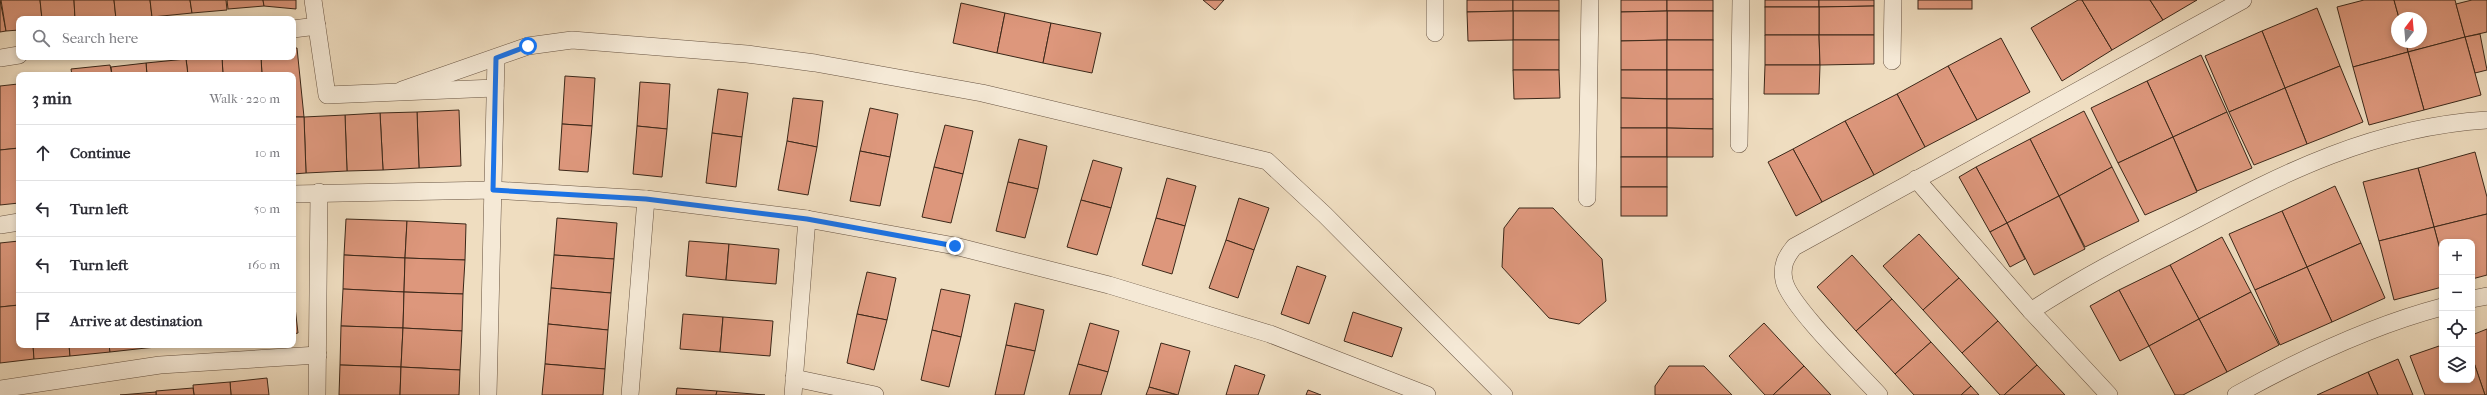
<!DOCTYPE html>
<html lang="en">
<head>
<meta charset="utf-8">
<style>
  :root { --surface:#fff; --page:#f2f2f3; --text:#2b2b33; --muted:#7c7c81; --line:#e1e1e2 }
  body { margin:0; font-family:"IM FELL French Canon",serif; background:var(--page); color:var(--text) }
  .controls { position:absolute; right:12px; bottom:12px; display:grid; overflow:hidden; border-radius:8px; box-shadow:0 2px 6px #0003 }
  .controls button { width:36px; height:36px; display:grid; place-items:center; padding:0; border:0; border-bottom:1px solid var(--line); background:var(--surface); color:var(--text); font:20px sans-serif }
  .compass { position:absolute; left:2391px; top:12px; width:36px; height:36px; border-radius:50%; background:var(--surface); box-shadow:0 2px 6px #0003; rotate:16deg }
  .stop { position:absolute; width:12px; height:12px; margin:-9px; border:3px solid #1a73e8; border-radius:50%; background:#fff }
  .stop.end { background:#1a73e8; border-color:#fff; box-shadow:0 1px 4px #0008 }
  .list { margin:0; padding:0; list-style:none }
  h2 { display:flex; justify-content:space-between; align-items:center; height:52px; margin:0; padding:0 16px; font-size:17px }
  h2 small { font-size:13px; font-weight:400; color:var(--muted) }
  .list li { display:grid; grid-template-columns:26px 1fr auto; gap:12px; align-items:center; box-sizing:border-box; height:56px; padding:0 16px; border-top:1px solid var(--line) }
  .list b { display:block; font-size:15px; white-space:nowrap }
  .list em { font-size:13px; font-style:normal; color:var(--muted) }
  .icon { flex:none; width:22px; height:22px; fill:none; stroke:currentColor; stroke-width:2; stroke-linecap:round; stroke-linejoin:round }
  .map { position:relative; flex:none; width:2487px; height:395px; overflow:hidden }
  .search { position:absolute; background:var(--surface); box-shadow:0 2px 6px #0003; left:16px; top:16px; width:280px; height:44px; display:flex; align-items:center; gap:10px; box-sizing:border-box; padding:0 14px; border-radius:8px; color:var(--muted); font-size:15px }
  .panel { position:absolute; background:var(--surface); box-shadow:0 2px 6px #0003; left:16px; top:72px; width:280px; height:276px; border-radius:8px }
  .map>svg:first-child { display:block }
</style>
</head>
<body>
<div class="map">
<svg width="2487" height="395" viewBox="0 0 2487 395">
  <rect width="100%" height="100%" fill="#efddc0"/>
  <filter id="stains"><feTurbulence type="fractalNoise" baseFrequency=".005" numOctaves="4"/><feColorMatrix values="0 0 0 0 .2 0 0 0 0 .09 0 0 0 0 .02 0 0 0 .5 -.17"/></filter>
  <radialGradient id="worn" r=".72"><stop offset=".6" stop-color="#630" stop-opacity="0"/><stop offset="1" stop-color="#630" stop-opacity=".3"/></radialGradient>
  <!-- building -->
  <g fill="#dd977c" stroke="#3b2718">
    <polygon points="0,0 6,31 0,32"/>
    <polygon points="1,0 40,0 42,19 19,19 19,30 6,31"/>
    <polygon points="40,0 74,0 75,19 42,19"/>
    <polygon points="74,0 114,0 116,19 75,19"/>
    <polygon points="114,0 150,0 152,17 116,19"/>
    <polygon points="150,0 190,0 192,13 152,17"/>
    <polygon points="190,0 226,0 227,10 192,13"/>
    <polygon points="227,0 263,0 264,6 228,9"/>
    <polygon points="263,0 296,0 296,9 264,6"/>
    <polygon points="1203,0 1224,0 1215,10"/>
    <polygon points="1467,0 1513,0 1513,11 1467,12"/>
    <rect x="1513" y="0" width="46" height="11"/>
    <polygon points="1621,0 1667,0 1667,11 1621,12"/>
    <rect x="1667" y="0" width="46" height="11"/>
    <rect x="1765" y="0" width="54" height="7"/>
    <polygon points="1819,0 1874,0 1874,6 1819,7"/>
    <rect x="1918" y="0" width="54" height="9"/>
    <polygon points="2078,0 2082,0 2112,50 2062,81 2031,28"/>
    <polygon points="2082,0 2150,0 2163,20 2112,50"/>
    <polygon points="2150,0 2197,0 2163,20"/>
    <polygon points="2364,0 2394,0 2399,18 2397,18 2397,42 2406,42 2408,52 2353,67 2337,7"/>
    <polygon points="2394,0 2455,0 2465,37 2408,52 2406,42 2421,42 2421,18 2399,18"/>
    <polygon points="2472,0 2487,0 2487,32 2465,37 2456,4"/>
    <polygon points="961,3 1005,13 997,53 953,43"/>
    <polygon points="1874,6 1874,35 1819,35 1819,7"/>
    <rect x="1765" y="7" width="54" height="28"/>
    <polygon points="2317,8 2340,66 2285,88 2262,31"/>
    <rect x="1513" y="11" width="46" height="29"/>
    <polygon points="1513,11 1513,40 1468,41 1467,12"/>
    <rect x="1667" y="11" width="46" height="29"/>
    <polygon points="1667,11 1667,40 1621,41 1621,12"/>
    <polygon points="1005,13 1051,23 1043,63 997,53"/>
    <polygon points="1051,23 1101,33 1092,73 1043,63"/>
    <polygon points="2262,31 2285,88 2229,112 2205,56"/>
    <polygon points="2480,34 2487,70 2475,73 2465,37"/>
    <polygon points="1765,35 1819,35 1820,65 1765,65"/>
    <polygon points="1819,35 1874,35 1874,64 1820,65"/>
    <polygon points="2465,37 2481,95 2424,110 2408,52"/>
    <polygon points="2001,38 2030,92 1977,120 1948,66"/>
    <rect x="1513" y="40" width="46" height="30"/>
    <polygon points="1667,40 1667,70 1621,70 1621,41"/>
    <rect x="1667" y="40" width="46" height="30"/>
    <polygon points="293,48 297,48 304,117 293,117 293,75 262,75 261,57 293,57"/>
    <polygon points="2408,52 2424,110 2369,125 2353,67"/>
    <polygon points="2201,55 2227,112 2173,137 2147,81"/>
    <polygon points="222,57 261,57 262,75 223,75"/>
    <polygon points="222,57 223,75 188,75 186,59"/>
    <polygon points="186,59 188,75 147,75 146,63"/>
    <polygon points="146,63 147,75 112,75 111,67"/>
    <polygon points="110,65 112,75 72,75 71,69"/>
    <polygon points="1765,65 1820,65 1819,94 1764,94"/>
    <polygon points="1948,66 1977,120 1925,147 1897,94"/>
    <polygon points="2340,66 2363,122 2307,144 2285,88"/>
    <polygon points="1513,70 1559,70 1560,98 1514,99"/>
    <polygon points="1621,70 1667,70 1667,99 1621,98"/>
    <rect x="1667" y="70" width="46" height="29"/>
    <polygon points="565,76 595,78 592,126 562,124"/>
    <polygon points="2147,81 2173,137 2118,163 2091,108"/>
    <polygon points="640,82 670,84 667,129 637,126"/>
    <polygon points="18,84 19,148 0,150 0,86"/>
    <polygon points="2285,88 2307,144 2254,165 2229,112"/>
    <polygon points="718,89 748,93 742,137 712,133"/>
    <polygon points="1897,94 1925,147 1874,175 1845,121"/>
    <polygon points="793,98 823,101 817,147 787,141"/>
    <polygon points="1621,98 1667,99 1667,128 1621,128"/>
    <polygon points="1667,99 1713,99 1713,129 1667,128"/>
    <polygon points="870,108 898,114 890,157 860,151"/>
    <polygon points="459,110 461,166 419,168 417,112"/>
    <polygon points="2084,111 2112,167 2059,196 2030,139"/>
    <polygon points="417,112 419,168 383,170 380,113"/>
    <polygon points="2227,112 2252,168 2197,191 2173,137"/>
    <polygon points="380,113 383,170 347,171 345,115"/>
    <polygon points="345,115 347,171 306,173 304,117"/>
    <polygon points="293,117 304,117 306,173 293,174"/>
    <polygon points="1845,121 1874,175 1822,202 1793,149"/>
    <polygon points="562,124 592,126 588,172 559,170"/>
    <polygon points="945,125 973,131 963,174 934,167"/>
    <polygon points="637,126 667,129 662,177 633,174"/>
    <rect x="1621" y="128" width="46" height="29"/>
    <polygon points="1667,128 1713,129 1713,157 1667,157"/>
    <polygon points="712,133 742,137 736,187 706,183"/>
    <polygon points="2173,137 2197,192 2145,215 2118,163"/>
    <polygon points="1019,139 1047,146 1038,189 1008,182"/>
    <polygon points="2030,139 2059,196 2007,223 1976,167"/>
    <polygon points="787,141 817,147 808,195 778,190"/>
    <polygon points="19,148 19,203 0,205 0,150"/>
    <polygon points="1793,149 1822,202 1796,216 1768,162"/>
    <polygon points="860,151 890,157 880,206 850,201"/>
    <polygon points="2475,152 2487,197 2487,214 2434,227 2418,168"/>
    <rect x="1621" y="157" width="46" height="30"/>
    <polygon points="1093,160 1122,168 1111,208 1081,200"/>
    <polygon points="934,167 963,174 951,223 922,217"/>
    <polygon points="1976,167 2007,223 1990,232 1959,177"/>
    <polygon points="2112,167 2139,221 2085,247 2059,196"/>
    <polygon points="2418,168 2434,227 2379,241 2363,182"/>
    <polygon points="1167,178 1196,186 1185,226 1156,218"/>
    <polygon points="1008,182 1038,189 1025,238 996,231"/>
    <polygon points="2335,186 2361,243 2307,267 2282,211"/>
    <rect x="1621" y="187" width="46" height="29"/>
    <polygon points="2059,196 2085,249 2034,275 2007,223"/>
    <polygon points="1239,198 1269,208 1254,250 1226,240"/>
    <polygon points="1081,200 1111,208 1097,255 1067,247"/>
    <polygon points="1519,208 1553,208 1602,259 1606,301 1579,324 1549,318 1502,267 1504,228"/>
    <polygon points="2282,211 2307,267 2255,290 2229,234"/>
    <polygon points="2487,214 2487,275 2472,279 2472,242 2442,242 2442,257 2434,227"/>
    <polygon points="557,218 617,223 614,259 554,255"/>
    <polygon points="1156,218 1185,226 1172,274 1142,265"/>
    <polygon points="346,219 407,221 405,258 344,255"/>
    <polygon points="407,221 466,224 465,260 405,258"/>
    <polygon points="2007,223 2025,259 2010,267 1990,232"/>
    <polygon points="2434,227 2442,257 2442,287 2394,300 2379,241"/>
    <polygon points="1919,234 1959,278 1923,310 1883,266"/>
    <polygon points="2222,237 2251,292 2199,319 2170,265"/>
    <polygon points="1226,240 1254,250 1238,298 1209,288"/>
    <polygon points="19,241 19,305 0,307 0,243"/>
    <polygon points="689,241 729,244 726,280 686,276"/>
    <polygon points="2361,243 2385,298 2332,322 2307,267"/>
    <polygon points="729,244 779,249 776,284 726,280"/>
    <polygon points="344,255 405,258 404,292 343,289"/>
    <polygon points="554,255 614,259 611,293 551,288"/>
    <polygon points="1852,255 1892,299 1856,331 1817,287"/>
    <polygon points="405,258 465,260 463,294 404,292"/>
    <polygon points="2170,265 2199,319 2149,346 2119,290"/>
    <polygon points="1297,266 1326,276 1309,324 1281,314"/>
    <polygon points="2307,267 2332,322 2280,345 2255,290"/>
    <polygon points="867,272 896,278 887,320 857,314"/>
    <polygon points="1959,278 1998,321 1962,353 1923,310"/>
    <polygon points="551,288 611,293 608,330 548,324"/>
    <polygon points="343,289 404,292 403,328 341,326"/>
    <polygon points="941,289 970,295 961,337 932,330"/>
    <polygon points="293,290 298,333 293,334"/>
    <polygon points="2119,290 2149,346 2120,361 2090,306"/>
    <polygon points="404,292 463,294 462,331 403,328"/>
    <polygon points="2251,292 2279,345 2227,372 2199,319"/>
    <polygon points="1892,299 1931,342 1895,374 1856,331"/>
    <polygon points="1015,303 1044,310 1035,351 1006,345"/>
    <polygon points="19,305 19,345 33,345 34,359 0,363 0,307"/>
    <polygon points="1353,312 1402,328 1392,357 1344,341"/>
    <polygon points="683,314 723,317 720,352 680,349"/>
    <polygon points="857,314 887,320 874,370 847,363"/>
    <polygon points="723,317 773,321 770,356 720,352"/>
    <polygon points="2199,319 2227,372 2183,395 2175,395 2149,346"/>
    <polygon points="1998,321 2037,365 2004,395 2000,395 1962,353"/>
    <polygon points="1090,323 1119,331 1108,372 1078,364"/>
    <polygon points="1764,323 1804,366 1773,395 1765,395 1729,356"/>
    <polygon points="548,324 608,330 605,369 545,364"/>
    <polygon points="341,326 403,328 401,367 340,365"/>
    <polygon points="403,328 462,331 460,370 401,367"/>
    <polygon points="2487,329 2487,394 2485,395 2472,357 2472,335"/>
    <polygon points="932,330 961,337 949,387 921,380"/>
    <polygon points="1931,342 1971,386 1961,395 1914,395 1895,374"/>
    <polygon points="1161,343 1190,351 1178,395 1149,387"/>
    <polygon points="33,345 69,345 70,356 34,359"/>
    <polygon points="69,345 109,345 110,352 70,356"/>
    <polygon points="109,345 145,345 146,348 110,352"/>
    <polygon points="146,345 178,345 146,348"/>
    <polygon points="1006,345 1035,351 1024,395 995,395"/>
    <polygon points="2442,345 2442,380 2472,380 2472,357 2485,395 2425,395 2410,356"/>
    <polygon points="2398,359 2413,395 2378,395 2368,372"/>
    <polygon points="545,364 605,369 603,395 542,395"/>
    <polygon points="1078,364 1108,372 1101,395 1069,395"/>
    <polygon points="340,365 401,367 400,395 339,395"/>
    <polygon points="1235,365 1265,375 1258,395 1226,395"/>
    <polygon points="2037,365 2065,395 2004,395"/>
    <polygon points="1669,366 1704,366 1732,395 1655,395 1655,386"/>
    <polygon points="1804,366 1831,395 1773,395"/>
    <polygon points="401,367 460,370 459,395 400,395"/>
    <polygon points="2368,372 2378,395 2317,395"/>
    <polygon points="267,378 269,395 231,395 230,382"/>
    <polygon points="230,382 231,395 194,395 193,385"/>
    <polygon points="1971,386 1979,395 1961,395"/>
    <polygon points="1149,387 1177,395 1146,395"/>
    <polygon points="193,388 194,395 156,395 156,391"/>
    <polygon points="677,388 717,391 716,395 676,395"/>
    <polygon points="1308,390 1321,395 1306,395"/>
    <polygon points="717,391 765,395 716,395"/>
    <polygon points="156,392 156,395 120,395"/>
  </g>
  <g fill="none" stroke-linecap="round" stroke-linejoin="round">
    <defs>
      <g id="street">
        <polyline points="313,0 327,95 495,88"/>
        <polyline points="293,29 317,26"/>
        <polyline points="1435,33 1435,0"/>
        <polyline points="0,58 19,55"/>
        <polyline points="1892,61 1893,0"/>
        <polyline points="402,90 528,46 572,40 747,54 815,63 982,93 1267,161 1325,215 1504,395"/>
        <polyline points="1739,144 1741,0"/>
        <polyline points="1916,179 2031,311 2109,395"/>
        <polyline points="293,194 493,190 646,199 807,219 955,246 1109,285 1270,334 1427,395"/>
        <polyline points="1587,198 1590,0"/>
        <polyline points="0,225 19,222"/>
        <polyline points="2472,299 2487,296"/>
        <path d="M2031,311C2081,278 2134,251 2187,224C2285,172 2374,127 2487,120"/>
        <polyline points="794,378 875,395"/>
        <polyline points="0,389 160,365 318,355"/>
        <polyline points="317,395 319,192"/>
        <polyline points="488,395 496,58"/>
        <polyline points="630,395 646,199"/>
        <polyline points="793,395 807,219"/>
        <path d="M1879,395C1859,373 1788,304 1784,280C1781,266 1786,257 1794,247L2243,0"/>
        <path d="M2236,395C2301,359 2370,326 2442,307"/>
      </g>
    </defs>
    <!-- street casing -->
    <use href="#street" stroke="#685442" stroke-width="18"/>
    <!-- street -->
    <use href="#street" stroke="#f5e9d6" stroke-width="17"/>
  </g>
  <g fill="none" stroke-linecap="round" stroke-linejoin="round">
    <!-- route -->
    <polyline stroke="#1a73e8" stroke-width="5" points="528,46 496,58 493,190 646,199 807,219 955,246"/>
  </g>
  <rect width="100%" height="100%" filter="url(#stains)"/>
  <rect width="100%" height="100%" fill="url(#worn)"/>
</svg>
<div class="controls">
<button>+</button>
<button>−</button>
<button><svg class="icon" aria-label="locate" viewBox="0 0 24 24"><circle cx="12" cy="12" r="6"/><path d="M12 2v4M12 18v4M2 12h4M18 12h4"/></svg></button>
<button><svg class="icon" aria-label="layers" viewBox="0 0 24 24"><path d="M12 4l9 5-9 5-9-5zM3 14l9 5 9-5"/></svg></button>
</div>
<svg class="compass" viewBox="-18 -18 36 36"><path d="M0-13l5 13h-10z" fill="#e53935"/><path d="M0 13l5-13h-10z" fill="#7c7c81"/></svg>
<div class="stop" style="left:528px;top:46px"></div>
<div class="stop end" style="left:955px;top:246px"></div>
<div class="search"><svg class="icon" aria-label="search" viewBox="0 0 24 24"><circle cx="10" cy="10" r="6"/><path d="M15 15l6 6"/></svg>Search here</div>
<section class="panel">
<h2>3 min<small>Walk · 220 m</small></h2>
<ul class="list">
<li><svg class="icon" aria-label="ahead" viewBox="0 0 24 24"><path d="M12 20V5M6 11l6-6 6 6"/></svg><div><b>Continue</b></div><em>10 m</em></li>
<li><svg class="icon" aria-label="left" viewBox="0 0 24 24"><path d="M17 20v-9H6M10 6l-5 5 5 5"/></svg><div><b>Turn left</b></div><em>50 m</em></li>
<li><svg class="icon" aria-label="left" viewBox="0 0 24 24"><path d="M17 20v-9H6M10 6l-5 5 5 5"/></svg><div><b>Turn left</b></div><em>160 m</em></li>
<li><svg class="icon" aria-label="arrive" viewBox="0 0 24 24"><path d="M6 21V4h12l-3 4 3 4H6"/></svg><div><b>Arrive at destination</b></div></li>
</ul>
</section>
</div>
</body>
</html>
